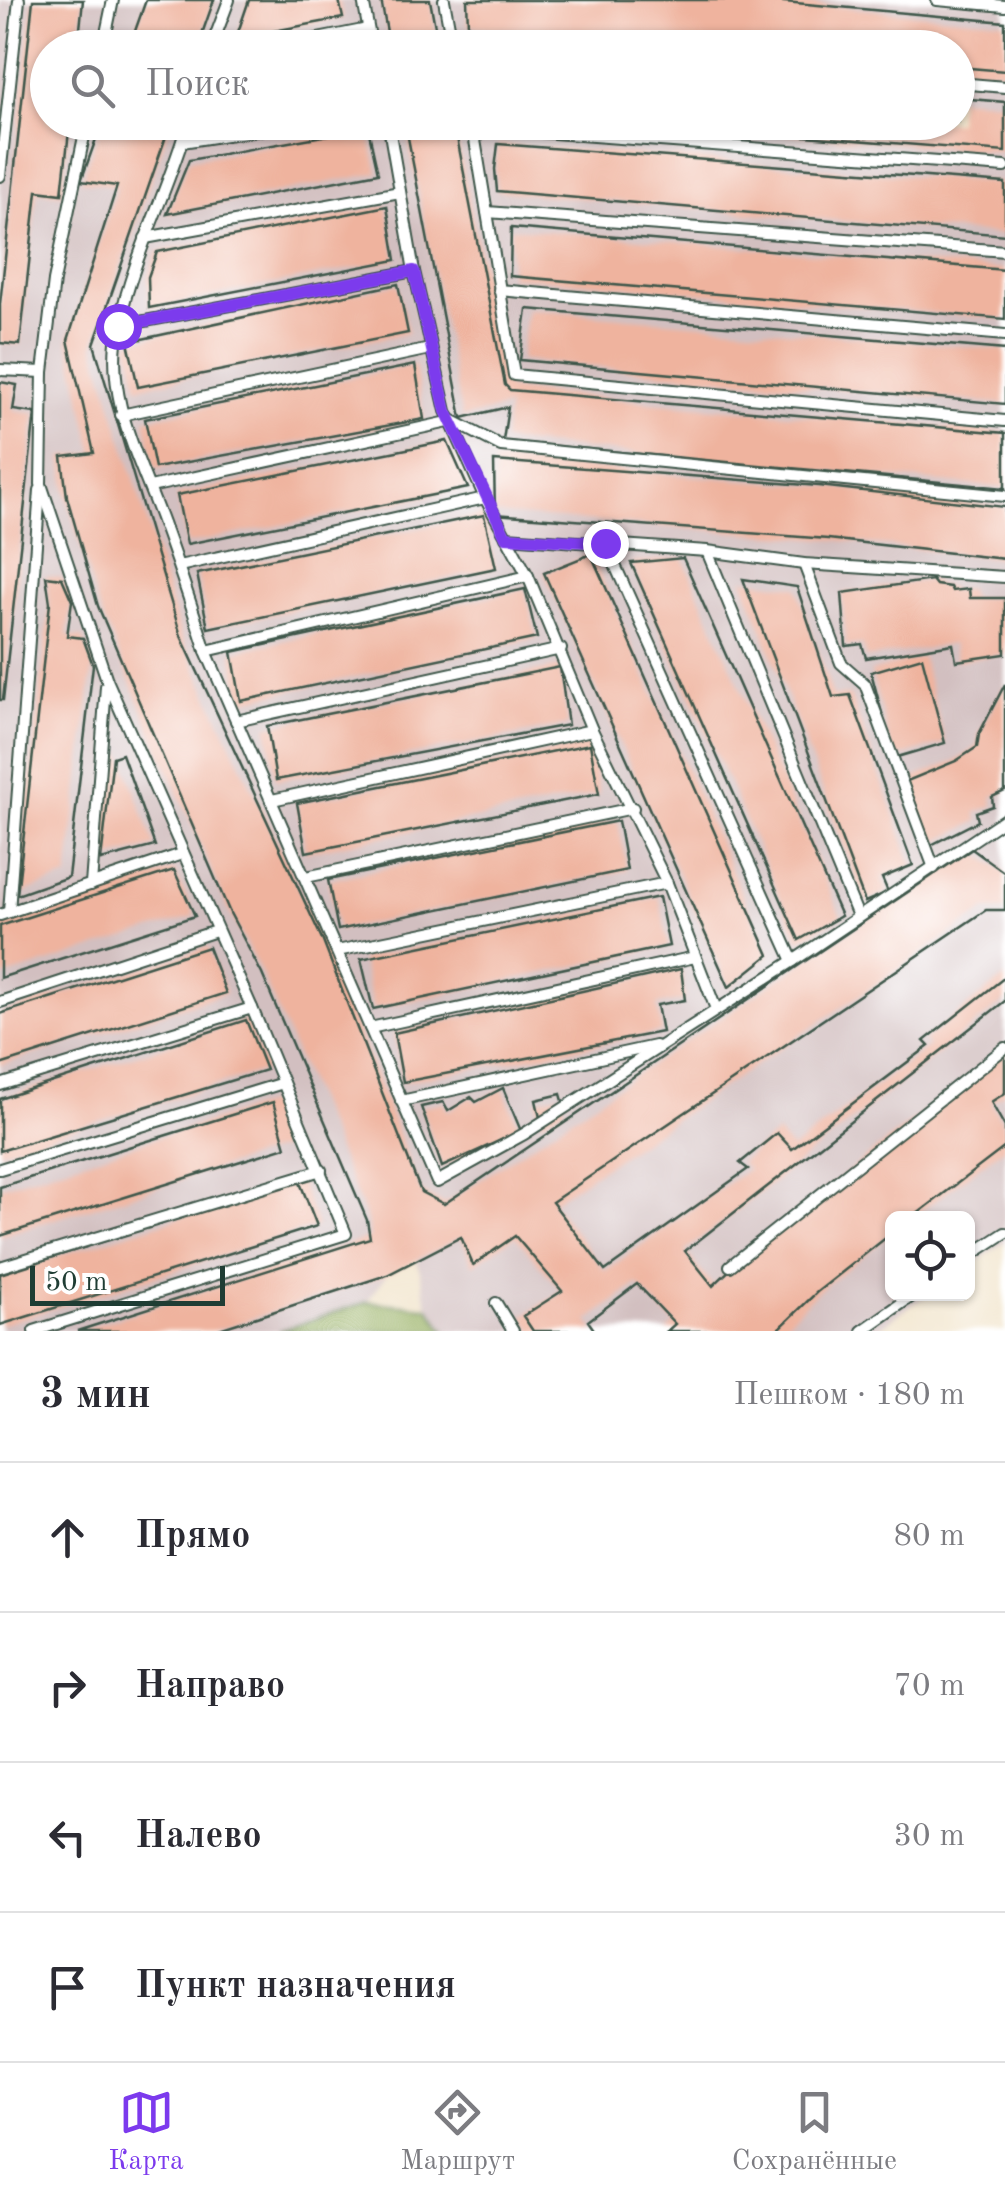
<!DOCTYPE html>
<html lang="ru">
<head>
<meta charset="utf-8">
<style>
  :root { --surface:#fff; --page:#f7f7f7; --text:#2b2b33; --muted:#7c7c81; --line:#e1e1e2; --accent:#7c3aed }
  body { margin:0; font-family:"Old Standard TT",serif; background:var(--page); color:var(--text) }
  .controls { position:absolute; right:30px; bottom:30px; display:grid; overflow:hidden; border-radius:15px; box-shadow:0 2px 8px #0004 }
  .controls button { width:90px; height:90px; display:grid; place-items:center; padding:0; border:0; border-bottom:2px solid var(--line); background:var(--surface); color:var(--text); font:50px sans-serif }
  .scale { position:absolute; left:30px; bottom:25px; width:195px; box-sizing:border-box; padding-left:10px; border:5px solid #1f3d34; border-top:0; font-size:28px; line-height:35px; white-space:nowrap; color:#1f3d34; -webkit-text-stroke:8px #fff; paint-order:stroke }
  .stop { position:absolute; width:30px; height:30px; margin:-22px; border:8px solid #7c3aed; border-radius:50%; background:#fff }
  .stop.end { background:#7c3aed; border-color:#fff; box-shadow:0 2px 10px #0008 }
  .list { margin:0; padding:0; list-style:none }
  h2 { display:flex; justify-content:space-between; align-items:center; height:130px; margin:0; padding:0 40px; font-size:42px }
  h2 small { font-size:32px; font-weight:400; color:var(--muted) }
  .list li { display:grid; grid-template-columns:65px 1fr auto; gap:30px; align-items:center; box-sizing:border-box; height:150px; padding:0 40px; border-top:2px solid var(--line) }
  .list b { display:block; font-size:38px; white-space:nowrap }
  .list em { font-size:32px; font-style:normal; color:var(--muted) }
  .icon { flex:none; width:55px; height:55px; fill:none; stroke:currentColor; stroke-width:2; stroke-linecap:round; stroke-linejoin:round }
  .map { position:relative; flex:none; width:1005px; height:1331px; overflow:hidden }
  .search { position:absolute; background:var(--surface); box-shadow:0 2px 8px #0004; left:30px; right:30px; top:30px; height:110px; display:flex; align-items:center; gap:25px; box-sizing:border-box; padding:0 35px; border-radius:55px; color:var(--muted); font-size:38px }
  .sheet { height:730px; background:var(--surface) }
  nav { display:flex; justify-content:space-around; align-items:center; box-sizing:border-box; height:140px; border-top:2px solid var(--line); background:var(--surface); font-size:28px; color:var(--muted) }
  nav a { display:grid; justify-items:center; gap:5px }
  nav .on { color:var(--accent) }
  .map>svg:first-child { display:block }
</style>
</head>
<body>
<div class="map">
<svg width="1005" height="1331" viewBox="0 0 1005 1331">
  <rect width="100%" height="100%" fill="#fff"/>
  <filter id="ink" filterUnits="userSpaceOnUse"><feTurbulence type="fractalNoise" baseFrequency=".01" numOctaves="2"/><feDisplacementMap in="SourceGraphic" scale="20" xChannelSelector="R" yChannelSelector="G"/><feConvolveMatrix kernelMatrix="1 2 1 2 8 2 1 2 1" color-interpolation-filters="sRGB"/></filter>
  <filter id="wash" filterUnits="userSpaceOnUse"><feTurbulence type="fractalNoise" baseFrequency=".0048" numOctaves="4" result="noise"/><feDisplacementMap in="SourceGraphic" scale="40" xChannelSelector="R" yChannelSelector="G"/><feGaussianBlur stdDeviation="2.25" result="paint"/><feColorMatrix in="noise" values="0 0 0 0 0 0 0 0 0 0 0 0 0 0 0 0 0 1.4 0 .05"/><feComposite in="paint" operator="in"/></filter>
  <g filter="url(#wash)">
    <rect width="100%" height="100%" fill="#f0e1c4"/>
    <!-- industrial -->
    <path fill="#d2bfc0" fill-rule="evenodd" d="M0,0H1005V1242L968,1268V1218H892V1294H929L874,1331H446L428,1307L417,1260L387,1275L367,1302L279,1331H0ZM48,48H958V122H48Z"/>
    <!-- forest -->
    <polygon fill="#96af60" stroke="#5a764a" stroke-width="2.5" points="367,1302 428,1307 446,1331 279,1331"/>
    <g id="blocks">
      <!-- building -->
      <g fill="#efb39e">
        <polygon points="33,0 83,0 78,48 48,48 48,122 70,122 62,194 37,191 20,345 0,343 0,304"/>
        <polygon points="146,0 214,0 197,48 129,48"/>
        <polygon points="249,0 339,0 343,18 236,38"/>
        <polygon points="381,0 430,0 439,48 390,48"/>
        <polygon points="467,0 762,0 1005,22 1005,71 958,67 958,48 723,48 468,26"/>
        <polygon points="958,98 1005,102 1005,152 667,125 667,122 958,122"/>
        <polygon points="102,122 171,122 94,344 181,636 322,939 421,1192 444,1204 972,849 1005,873 1005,910 986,910 552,1202 605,1271 748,1169 740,1163 777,1133 792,1149 929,1046 924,1041 1005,977 1005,1001 685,1251 713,1286 761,1240 1005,1049 1005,1093 991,1102 1005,1127 1005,1147 912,1218 892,1218 892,1233 817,1292 777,1331 667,1331 675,1324 637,1284 588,1321 595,1331 533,1331 523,1316 562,1291 515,1236 473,1265 461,1237 387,1275 213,1331 77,1331 370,1238 367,1220 262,974 230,913 98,606 67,497 62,457 94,453 68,340 117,186 81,181"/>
        <polygon points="405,122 454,122 505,385 510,390 1005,433 1005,488 503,441 508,407 462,418"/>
        <polygon points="368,128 378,173 167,214 189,160"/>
        <polygon points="498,144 1005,183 1005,235 497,191 495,169"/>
        <polygon points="387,206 396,260 149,308 148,277 157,252"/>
        <polygon points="511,228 1005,270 1005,319 510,276"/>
        <polygon points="398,284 408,333 138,387 128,342"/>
        <polygon points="527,309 1005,350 1005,404 520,360"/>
        <polygon points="415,365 424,419 155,468 145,419"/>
        <polygon points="0,382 17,385 13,410 35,413 3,700 0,700"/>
        <polygon points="447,441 468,488 187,544 177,495"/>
        <polygon points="494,461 819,486 1005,507 1005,559 828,539 495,514"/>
        <polygon points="484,515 496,568 208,628 197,574"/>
        <polygon points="591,554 769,955 729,987 544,573"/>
        <polygon points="683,558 841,916 799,940 631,563"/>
        <polygon points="46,576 62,578 72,601 67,636 83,638 93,665 68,877 17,895 50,603"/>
        <polygon points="743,579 797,587 833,697 850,695 913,865 882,878 888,892 865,902"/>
        <polygon points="932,580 936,585 950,587 952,591 969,589 970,598 1005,598 1005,654 956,661 953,644 866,658 862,644 846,646 842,593"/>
        <polygon points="525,589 537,638 241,701 232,652"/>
        <polygon points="922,657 945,743 894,758 871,672"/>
        <polygon points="560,667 568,725 276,780 267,726"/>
        <polygon points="1005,684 1005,791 992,797 993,806 976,812 978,821 931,845 907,781 956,761 977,747 979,734"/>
        <polygon points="590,744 599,794 306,852 297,803"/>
        <polygon points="122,754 155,846 101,860 113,757"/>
        <polygon points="618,821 627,870 338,930 328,880"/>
        <polygon points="174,870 195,916 0,978 0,926"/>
        <polygon points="659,897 669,946 373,1009 361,959"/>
        <polygon points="208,947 226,993 0,1065 0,1014"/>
        <polygon points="681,969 685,1000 657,1005 662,1032 403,1082 394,1033"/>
        <polygon points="246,1020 266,1070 0,1151 0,1099"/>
        <polygon points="503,1088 521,1131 442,1167 421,1107 443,1102 448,1111 471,1097 476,1102"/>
        <polygon points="561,1094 565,1108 541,1122 536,1100"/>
        <polygon points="273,1102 286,1147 0,1236 0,1187"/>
        <polygon points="299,1180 317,1226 0,1325 0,1274"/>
      </g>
    </g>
  </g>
  <g filter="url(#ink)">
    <use href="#blocks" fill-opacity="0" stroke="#3e564a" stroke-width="2.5"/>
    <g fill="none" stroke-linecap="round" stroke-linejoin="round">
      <defs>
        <g id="lane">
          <polyline points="363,0 372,48"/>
          <polyline points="444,0 453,48"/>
          <polyline points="937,0 1005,6"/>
          <polyline points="452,44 499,48"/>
          <polyline points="103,48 113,0"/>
          <polyline points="211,48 229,0"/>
          <polyline points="272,48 368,29"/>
          <polyline points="958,83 1005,87"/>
          <path d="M188,122C168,191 134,254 119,324C103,394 139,458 162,521C178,564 192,607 206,651L437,1182L524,1134L793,961L1005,819"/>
          <polyline points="388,122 414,271 446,411 485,498 528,576 592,730 667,883 716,1009"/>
          <polyline points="472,122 514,375 1005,421"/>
          <polyline points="473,127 1005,167"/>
          <polyline points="182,142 309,122"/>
          <polyline points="0,176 19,0"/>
          <polyline points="487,212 1005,251"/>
          <polyline points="145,238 400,192"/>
          <polyline points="499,290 1005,335"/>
          <polyline points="118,326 414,271"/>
          <polyline points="0,370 43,372"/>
          <polyline points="121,415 430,349"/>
          <polyline points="150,487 453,421 501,446 1005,496"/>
          <polyline points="506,537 707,551 804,564 1005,577"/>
          <polyline points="605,543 793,961"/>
          <polyline points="707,551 858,916"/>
          <polyline points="804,564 841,663 865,684 934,868"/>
          <polyline points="179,566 485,498"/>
          <polyline points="206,651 528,576"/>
          <polyline points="236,721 561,649"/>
          <polyline points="272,800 592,730"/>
          <polyline points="306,877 633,808"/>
          <polyline points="91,885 106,686"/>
          <polyline points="9,912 40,490"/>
          <polyline points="0,915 182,854"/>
          <polyline points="337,951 667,883"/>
          <polyline points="0,1002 216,931"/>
          <polyline points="370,1028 695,957"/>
          <polyline points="0,1085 252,1008"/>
          <polyline points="401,1101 655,1046"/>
          <polyline points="0,1169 283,1083"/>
          <polyline points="968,1257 1005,1233"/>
          <polyline points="730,1266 1005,1048"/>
          <polyline points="0,1267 321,1170"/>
          <polyline points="496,1303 513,1331"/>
          <polyline points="34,1331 346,1234 252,1008 107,680 41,484 43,372 54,281 87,122"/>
          <polyline points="862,1331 915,1294"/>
        </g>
      </defs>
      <!-- lane casing -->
      <use href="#lane" stroke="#3e564a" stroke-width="14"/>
      <!-- lane -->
      <use href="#lane" stroke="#fff" stroke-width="10"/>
    </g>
  </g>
  <g fill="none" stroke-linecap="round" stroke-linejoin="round" filter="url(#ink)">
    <!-- route -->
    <polyline stroke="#7c3aed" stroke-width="12" points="118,326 414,271 446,411 506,537 605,543"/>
  </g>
</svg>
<div class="controls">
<button><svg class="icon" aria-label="locate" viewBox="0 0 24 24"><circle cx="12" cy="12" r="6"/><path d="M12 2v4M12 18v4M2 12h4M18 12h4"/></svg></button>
</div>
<div class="scale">50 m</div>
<div class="stop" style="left:118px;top:326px"></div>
<div class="stop end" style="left:605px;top:543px"></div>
<div class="search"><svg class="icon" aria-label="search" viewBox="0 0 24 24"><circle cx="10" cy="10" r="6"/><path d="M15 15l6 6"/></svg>Поиск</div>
</div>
<section class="sheet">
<h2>3 мин<small>Пешком · 180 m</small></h2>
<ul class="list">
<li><svg class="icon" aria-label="ahead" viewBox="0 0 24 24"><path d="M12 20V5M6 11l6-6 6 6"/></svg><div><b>Прямо</b></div><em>80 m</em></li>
<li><svg class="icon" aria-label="right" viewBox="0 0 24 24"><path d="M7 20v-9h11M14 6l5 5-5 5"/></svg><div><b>Направо</b></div><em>70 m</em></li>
<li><svg class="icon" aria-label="left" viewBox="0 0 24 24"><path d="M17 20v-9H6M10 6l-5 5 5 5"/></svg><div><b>Налево</b></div><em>30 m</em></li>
<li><svg class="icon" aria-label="arrive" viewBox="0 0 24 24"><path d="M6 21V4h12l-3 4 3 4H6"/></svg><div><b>Пункт назначения</b></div></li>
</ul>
</section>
<nav>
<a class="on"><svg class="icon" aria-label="map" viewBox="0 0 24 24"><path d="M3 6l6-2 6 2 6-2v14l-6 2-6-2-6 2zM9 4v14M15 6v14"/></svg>Карта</a>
<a><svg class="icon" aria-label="directions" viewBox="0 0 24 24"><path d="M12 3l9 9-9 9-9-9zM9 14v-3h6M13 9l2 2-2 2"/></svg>Маршрут</a>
<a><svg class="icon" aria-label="saved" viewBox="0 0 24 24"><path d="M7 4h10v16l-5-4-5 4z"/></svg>Сохранённые</a>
</nav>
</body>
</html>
